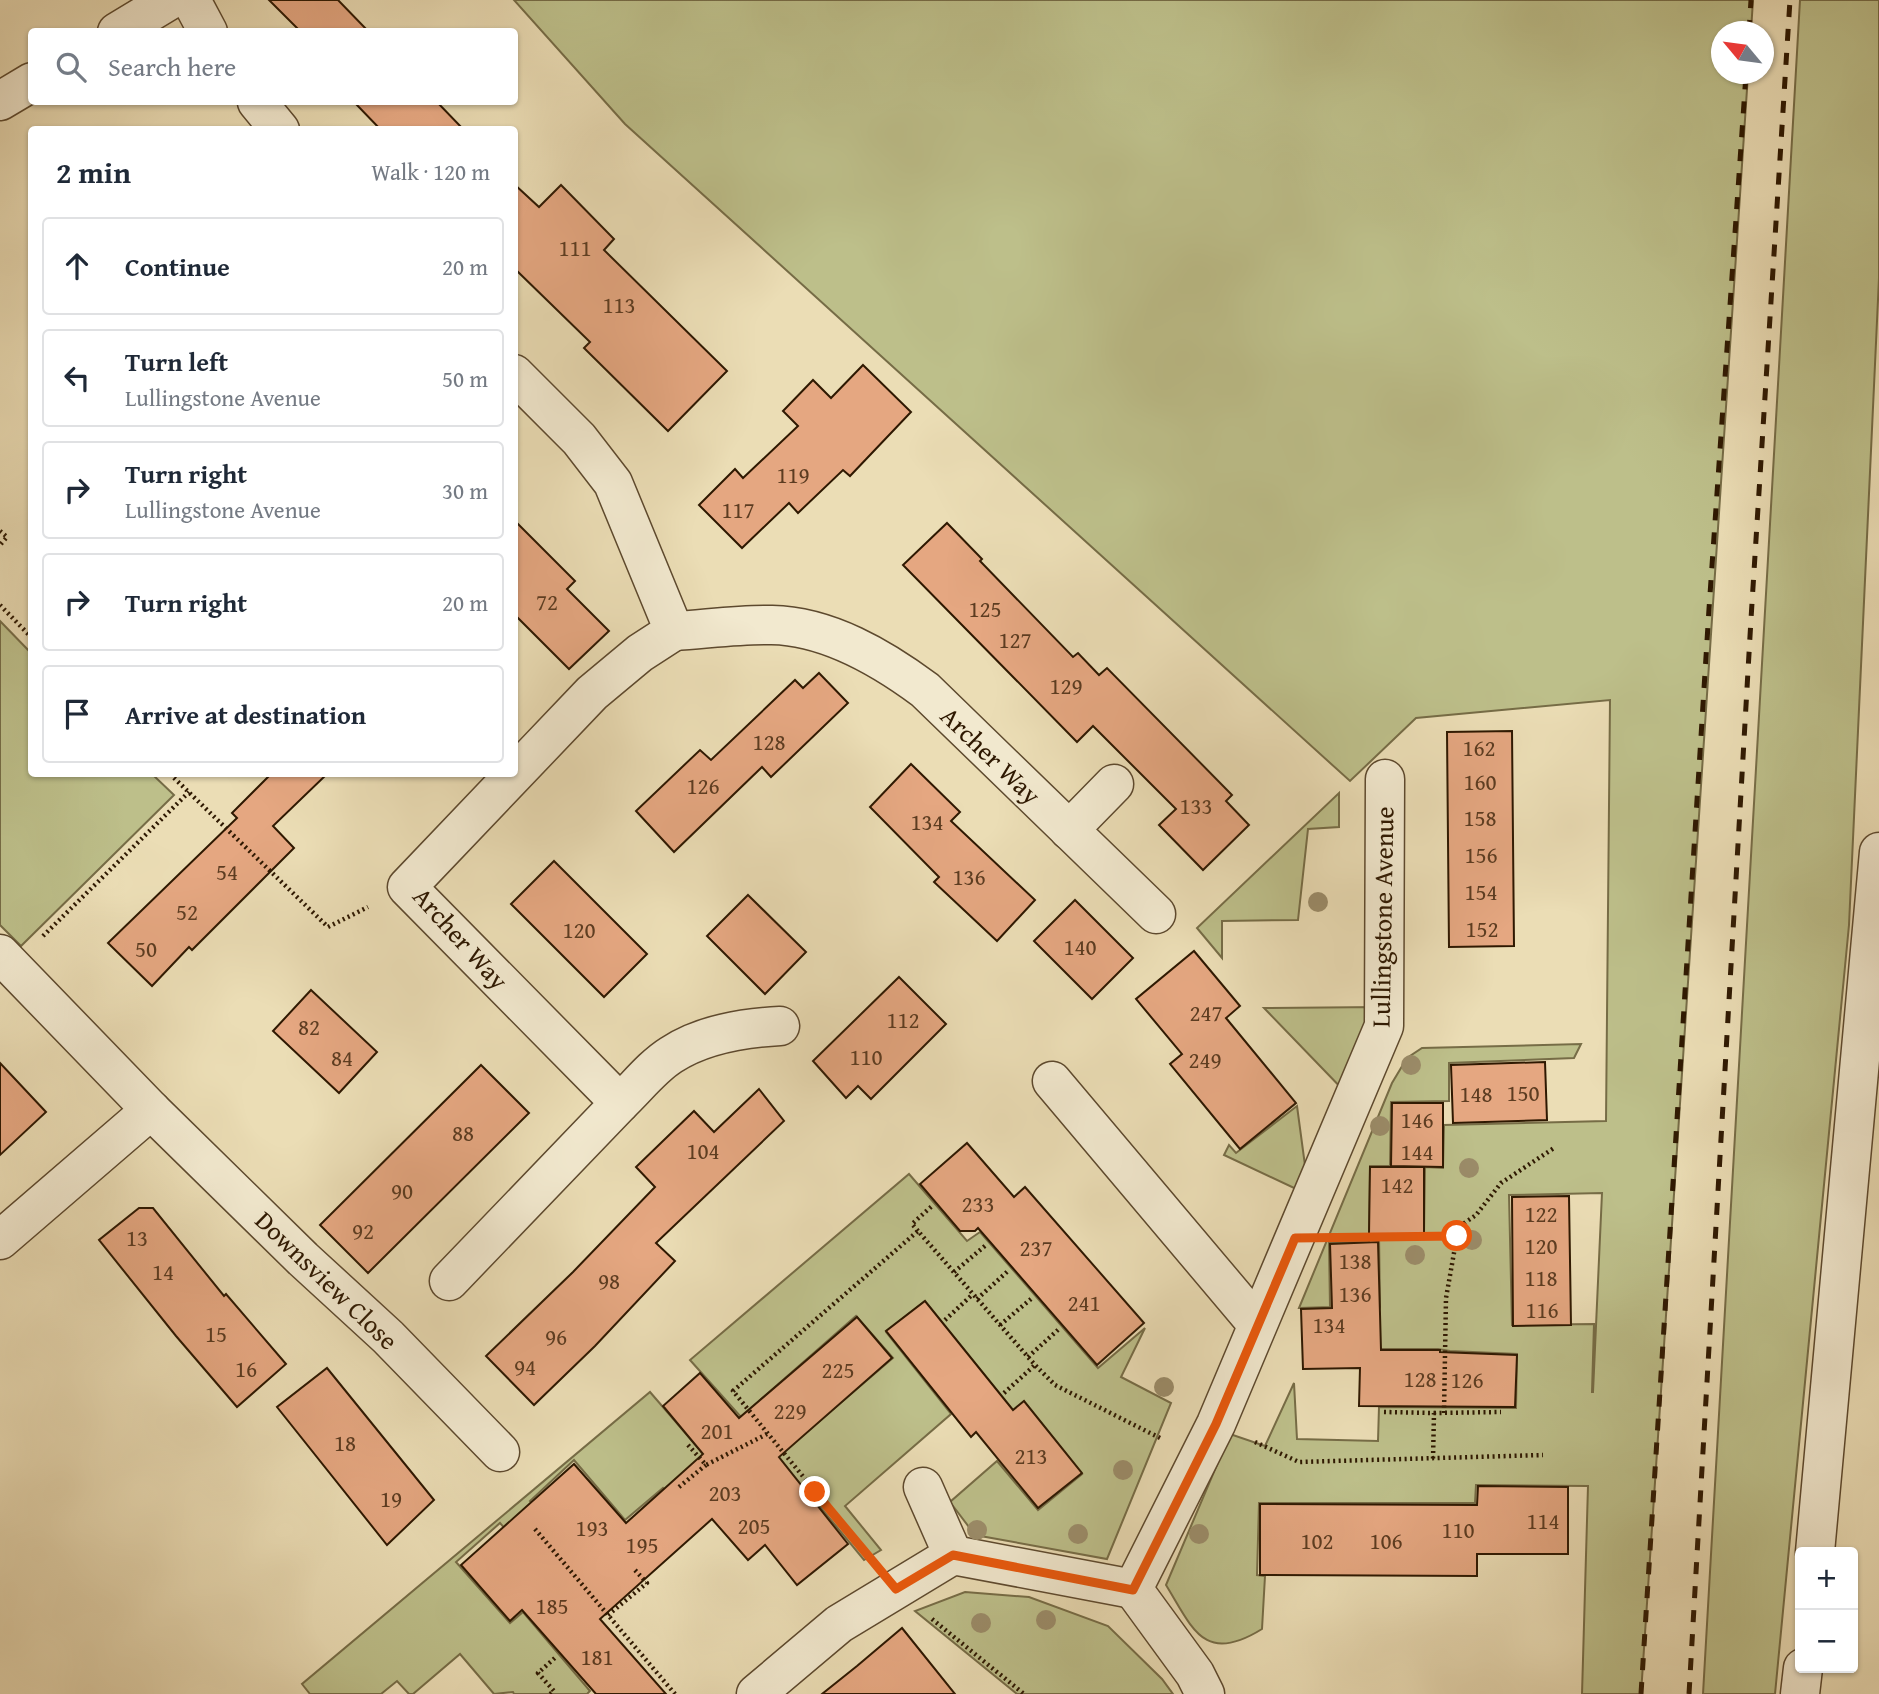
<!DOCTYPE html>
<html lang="en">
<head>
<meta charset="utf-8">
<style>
  :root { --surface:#fff; --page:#f6f6f7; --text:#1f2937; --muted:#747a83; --line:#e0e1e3 }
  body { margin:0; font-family:"Gentium Book Plus",serif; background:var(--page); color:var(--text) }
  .controls { position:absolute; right:21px; bottom:21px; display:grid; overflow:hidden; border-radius:7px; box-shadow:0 2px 5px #0004 }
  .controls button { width:63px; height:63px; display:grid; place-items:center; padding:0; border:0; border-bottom:2px solid var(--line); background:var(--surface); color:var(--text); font:35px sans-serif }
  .compass { position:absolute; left:1711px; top:21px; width:63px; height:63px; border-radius:50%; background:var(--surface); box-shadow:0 2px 5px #0004; rotate:299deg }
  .stop { position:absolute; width:21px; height:21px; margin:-16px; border:5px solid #ea580c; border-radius:50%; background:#fff }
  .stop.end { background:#ea580c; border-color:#fff; box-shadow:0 2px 7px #0008 }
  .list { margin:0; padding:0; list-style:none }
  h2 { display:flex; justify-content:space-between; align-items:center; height:91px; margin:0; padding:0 28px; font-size:30px }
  h2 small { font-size:23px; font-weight:400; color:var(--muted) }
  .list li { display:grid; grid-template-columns:46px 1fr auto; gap:21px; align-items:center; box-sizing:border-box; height:98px; margin:0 14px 14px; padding:0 14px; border:2px solid var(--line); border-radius:7px }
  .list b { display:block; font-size:26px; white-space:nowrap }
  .list p { margin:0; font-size:23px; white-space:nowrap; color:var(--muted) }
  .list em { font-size:23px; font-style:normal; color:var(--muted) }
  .icon { flex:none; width:38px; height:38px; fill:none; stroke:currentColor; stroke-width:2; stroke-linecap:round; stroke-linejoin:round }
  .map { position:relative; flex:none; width:1879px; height:1694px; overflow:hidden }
  .search { position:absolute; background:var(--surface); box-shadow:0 2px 5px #0004; left:28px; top:28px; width:490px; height:77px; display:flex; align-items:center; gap:18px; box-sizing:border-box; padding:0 24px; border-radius:7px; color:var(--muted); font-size:26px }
  .panel { position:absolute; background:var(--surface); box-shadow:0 2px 5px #0004; left:28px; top:126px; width:490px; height:651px; border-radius:7px }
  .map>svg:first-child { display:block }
</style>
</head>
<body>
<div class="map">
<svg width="1879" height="1694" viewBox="0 0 1879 1694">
  <rect width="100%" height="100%" fill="#ebddb5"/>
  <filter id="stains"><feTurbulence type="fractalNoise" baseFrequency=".00286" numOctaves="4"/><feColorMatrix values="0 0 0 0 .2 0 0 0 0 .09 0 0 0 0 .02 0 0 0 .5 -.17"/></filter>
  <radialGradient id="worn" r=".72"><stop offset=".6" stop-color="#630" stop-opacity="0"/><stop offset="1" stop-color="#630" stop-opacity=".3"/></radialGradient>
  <!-- green -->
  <g fill="#bdbf8a" stroke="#766c46" stroke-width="2" fill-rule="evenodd">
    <path d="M514,0H1753L1751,31L1722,32V74H1748L1641,1694H1582L1588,1486L1476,1485L1475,1503H1259L1257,1575L1265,1576L1262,1629C1204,1665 1193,1629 1166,1585L1230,1434L1265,1446L1294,1383L1297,1439L1378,1441L1379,1407L1516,1408L1517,1354L1450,1351L1438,1349H1357L1380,1307L1379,1235L1424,1234L1425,1167L1443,1168L1444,1125L1606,1121L1610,700L1416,718L1350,781L625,124ZM1602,1193L1593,1392H1592L1594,1324L1512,1325L1509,1195Z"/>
    <polygon points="1800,0 1879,0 1879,278 1849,925 1775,1694 1703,1694"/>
    <polygon points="0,621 31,653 32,774 152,774 174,795 21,946 0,925"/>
    <polygon points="1339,793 1339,827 1308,829 1298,920 1222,921 1222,958 1197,928"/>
    <polygon points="1379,1007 1350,1097 1264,1008"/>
    <polygon points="1581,1044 1574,1058 1449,1063 1449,1101 1391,1102 1390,1166 1370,1166 1369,1242 1329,1243 1330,1307 1299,1308 1392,1083 1407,1058 1422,1048"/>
    <polygon points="1297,1106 1309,1195 1224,1155 1229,1145 1236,1153"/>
    <path d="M909,1174L967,1241L980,1232L1098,1368L1145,1328L1121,1377L1171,1403L1107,1559L975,1535L950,1502L997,1461L1038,1510L1082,1474L1024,1402L1013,1411L924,1302L886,1332L951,1414L845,1506L881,1550L864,1560L817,1503L789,1522L750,1427L690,1360ZM856,1316L893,1358L795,1442L760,1400Z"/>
    <polygon points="650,1392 712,1464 673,1499 663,1488 625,1520 574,1460 530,1501 585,1562 551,1582 500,1523 456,1562 510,1623 523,1612 590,1691 587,1694 514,1694 513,1692 494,1694 460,1654 413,1694 409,1694 397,1681 381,1694 310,1694 302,1684"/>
    <polygon points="965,1592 1029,1597 1108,1626 1162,1679 1173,1694 1017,1694 915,1611"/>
  </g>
  <!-- building -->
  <g fill="#e5a781" stroke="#2e1801" stroke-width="2">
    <polygon points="269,0 338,0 369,32 301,32"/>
    <polygon points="354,102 437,102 464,130 381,130"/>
    <polygon points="514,184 539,207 561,185 614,239 604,250 727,371 668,431 584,348 590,342 514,268"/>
    <polygon points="863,365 911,412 850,476 843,470 798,513 789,503 742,548 699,505 735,469 743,478 798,426 783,411 813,380 831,398"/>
    <polygon points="514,520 575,581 567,589 609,631 569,669 514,614"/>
    <polygon points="947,523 982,559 980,561 1073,657 1078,653 1099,675 1107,668 1232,795 1226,801 1249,825 1203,870 1159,825 1176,809 1093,726 1077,742 903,565"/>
    <polygon points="819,673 848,703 771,777 762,767 674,852 636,811 700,750 711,760 795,680 803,688"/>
    <polygon points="1512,731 1514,946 1449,947 1447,732"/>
    <polygon points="911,764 960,812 951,821 1035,900 997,941 934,882 939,877 870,807"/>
    <polygon points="271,774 327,774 273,826 294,848 192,950 189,947 152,986 108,943 237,818 232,813"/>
    <polygon points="554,861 647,954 604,997 511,904"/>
    <polygon points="748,895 806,952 765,994 707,936"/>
    <polygon points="1075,900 1133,958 1092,999 1034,941"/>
    <polygon points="1194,951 1240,1006 1226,1018 1296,1103 1240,1149 1170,1064 1182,1054 1136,999"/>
    <polygon points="899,977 946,1024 871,1099 858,1086 846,1098 813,1061"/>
    <polygon points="311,990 377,1052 339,1093 273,1031"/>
    <polygon points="1545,1062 1547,1120 1453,1123 1451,1065"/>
    <polygon points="0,1063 46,1112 0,1155"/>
    <polygon points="481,1065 529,1113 368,1273 320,1225"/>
    <polygon points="759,1089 784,1121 656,1243 675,1261 595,1346 534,1405 486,1356 573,1272 655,1187 636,1167 694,1111 714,1132"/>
    <polygon points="1392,1103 1443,1103 1443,1167 1391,1166"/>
    <polygon points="967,1143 1014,1197 1025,1187 1144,1323 1097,1365 978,1228 975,1231 960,1231 920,1184"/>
    <polygon points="1370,1167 1424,1167 1424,1234 1369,1234"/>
    <polygon points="1569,1196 1571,1325 1513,1326 1512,1197"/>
    <polygon points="139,1208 153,1208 224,1296 226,1294 286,1364 237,1407 176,1336 99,1240"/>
    <polygon points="1378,1242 1381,1350 1440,1350 1440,1352 1517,1355 1515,1407 1359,1406 1360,1368 1303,1369 1301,1309 1332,1308 1330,1244"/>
    <polygon points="925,1301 1013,1410 1024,1401 1082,1473 1038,1508 976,1432 971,1437 886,1331"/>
    <polygon points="857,1317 892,1358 779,1457 848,1544 797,1585 765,1545 748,1560 712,1519 600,1619 666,1694 596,1694 522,1610 510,1621 461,1565 574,1464 626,1523 703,1454 663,1406 700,1373 739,1418"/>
    <polygon points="327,1368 434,1500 387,1545 277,1407"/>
    <polygon points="1478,1486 1568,1487 1568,1554 1477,1554 1477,1576 1260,1575 1260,1504 1477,1505"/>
    <polygon points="902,1628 955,1694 822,1694 857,1666"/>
  </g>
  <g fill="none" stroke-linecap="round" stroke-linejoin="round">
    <defs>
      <g id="minor">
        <polyline points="191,0 208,32"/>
        <polyline points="117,32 170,0"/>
        <polyline points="0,101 32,82"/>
        <polyline points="257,102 280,130"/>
        <path d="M674,631C707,629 740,624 772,625C828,626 882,658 925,690L1156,914"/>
        <polyline points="1069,830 1114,784"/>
        <polyline points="0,954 151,1110 303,1259 388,1337 500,1452"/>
        <polyline points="1052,1081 1257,1324"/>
        <path d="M620,1103C636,1088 652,1067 671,1055C703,1034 743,1028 780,1026"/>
        <polyline points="0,1240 151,1110"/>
        <polyline points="449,1281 620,1103 407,887 592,693 640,653 674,631 613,483 579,439 514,374"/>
        <polyline points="923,1487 953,1555"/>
        <polyline points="1815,1552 1879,852"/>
        <polyline points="756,1694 839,1624 953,1555 1133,1589"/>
        <polyline points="1205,1694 1195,1674 1133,1589 1216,1424 1384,1026 1385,779"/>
        <polyline points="1800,1694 1803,1668"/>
      </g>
    </defs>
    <!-- minor casing -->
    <use href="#minor" stroke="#5d492e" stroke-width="41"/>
    <!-- path -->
    <g stroke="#2e1801" stroke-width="4.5" stroke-dasharray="2 3.5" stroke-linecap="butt">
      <polyline points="0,531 7,537 0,545"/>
      <polyline points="0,605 32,638"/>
      <polyline points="170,774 328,927 368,907"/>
      <polyline points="43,936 189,792"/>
      <polyline points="918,1231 912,1224 932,1206"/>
      <polyline points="1343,1238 1457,1236"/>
      <polyline points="954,1272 986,1245"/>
      <polyline points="977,1299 1008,1271"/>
      <polyline points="945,1320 973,1294"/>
      <polyline points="1000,1325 1031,1299"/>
      <polyline points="1028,1357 1059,1329"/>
      <polyline points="1004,1393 1035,1365"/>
      <polyline points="1384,1412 1434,1413 1433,1459"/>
      <polyline points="1434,1413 1501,1412"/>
      <polyline points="1444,1413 1446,1298 1457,1236 1463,1224 1476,1215 1501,1183 1554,1148"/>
      <polyline points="1255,1442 1299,1462 1543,1455"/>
      <polyline points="688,1445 706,1465 767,1434"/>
      <polyline points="679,1487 706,1465"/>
      <polyline points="535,1529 675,1694"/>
      <polyline points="869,1557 733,1391 918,1231 1035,1365 1055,1385 1160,1438"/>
      <polyline points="608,1615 647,1583 634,1569"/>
      <polyline points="932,1619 1024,1694"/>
      <polyline points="550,1694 554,1691 538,1673 557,1656"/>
    </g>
    <!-- minor -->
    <use href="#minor" stroke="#f2e9cf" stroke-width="38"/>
    <!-- rail -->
    <g stroke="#2e1801" stroke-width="5" stroke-dasharray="12 12" stroke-linecap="butt">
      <polyline points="1749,32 1751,0"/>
      <polyline points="1641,1694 1709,609 1746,74"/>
      <polyline points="1689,1694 1751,619 1790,0"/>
    </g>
  </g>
  <!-- trees -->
  <g fill="#9b8c69">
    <circle cx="1318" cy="902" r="10"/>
    <circle cx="1411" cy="1065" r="10"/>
    <circle cx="1380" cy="1126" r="10"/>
    <circle cx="1469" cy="1168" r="10"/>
    <circle cx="1472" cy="1240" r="10"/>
    <circle cx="1415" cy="1255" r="10"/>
    <circle cx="1164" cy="1387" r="10"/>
    <circle cx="1123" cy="1470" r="10"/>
    <circle cx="977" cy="1530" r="10"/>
    <circle cx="1078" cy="1534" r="10"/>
    <circle cx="1199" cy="1534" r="10"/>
    <circle cx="1046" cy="1620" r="10"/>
    <circle cx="981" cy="1623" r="10"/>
  </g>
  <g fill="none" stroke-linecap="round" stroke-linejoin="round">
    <!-- route -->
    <polyline stroke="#ea580c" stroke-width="9" points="815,1492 896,1589 953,1555 1133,1590 1216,1424 1295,1238 1457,1236"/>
  </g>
  <g text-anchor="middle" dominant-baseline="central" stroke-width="5" stroke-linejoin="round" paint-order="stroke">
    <!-- number labels -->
    <g font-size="23" fill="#5c3c21">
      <text x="575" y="247">111</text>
      <text x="619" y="304">113</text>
      <text x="793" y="474">119</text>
      <text x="738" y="509">117</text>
      <text x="547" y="601">72</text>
      <text x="985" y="608">125</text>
      <text x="1015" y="639">127</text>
      <text x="1066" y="685">129</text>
      <text x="769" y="741">128</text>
      <text x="1479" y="747">162</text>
      <text x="1480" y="781">160</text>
      <text x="703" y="785">126</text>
      <text x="1196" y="805">133</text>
      <text x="1480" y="817">158</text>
      <text x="927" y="821">134</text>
      <text x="1481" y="854">156</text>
      <text x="227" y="871">54</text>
      <text x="969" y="876">136</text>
      <text x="1481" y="891">154</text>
      <text x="187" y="911">52</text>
      <text x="1482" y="928">152</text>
      <text x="579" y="929">120</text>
      <text x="1080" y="946">140</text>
      <text x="146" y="948">50</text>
      <text x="1206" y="1012">247</text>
      <text x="903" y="1019">112</text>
      <text x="309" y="1026">82</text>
      <text x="866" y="1056">110</text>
      <text x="342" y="1057">84</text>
      <text x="1205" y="1059">249</text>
      <text x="1523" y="1092">150</text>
      <text x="1476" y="1093">148</text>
      <text x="1417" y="1119">146</text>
      <text x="463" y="1132">88</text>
      <text x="703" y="1150">104</text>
      <text x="1417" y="1151">144</text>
      <text x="1397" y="1184">142</text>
      <text x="402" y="1190">90</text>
      <text x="978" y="1203">233</text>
      <text x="1541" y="1213">122</text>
      <text x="363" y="1230">92</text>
      <text x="137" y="1237">13</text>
      <text x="1541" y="1245">120</text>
      <text x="1036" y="1247">237</text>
      <text x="1355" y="1260">138</text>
      <text x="163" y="1271">14</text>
      <text x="1541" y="1277">118</text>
      <text x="609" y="1280">98</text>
      <text x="1355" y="1293">136</text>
      <text x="1084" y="1302">241</text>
      <text x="1542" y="1309">116</text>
      <text x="1329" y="1324">134</text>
      <text x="216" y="1333">15</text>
      <text x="556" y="1336">96</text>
      <text x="525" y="1366">94</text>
      <text x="246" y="1368">16</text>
      <text x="838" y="1369">225</text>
      <text x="1420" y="1378">128</text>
      <text x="1467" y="1379">126</text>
      <text x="790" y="1410">229</text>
      <text x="717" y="1430">201</text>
      <text x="345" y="1442">18</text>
      <text x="1031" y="1455">213</text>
      <text x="725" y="1492">203</text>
      <text x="391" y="1498">19</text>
      <text x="1543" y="1520">114</text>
      <text x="754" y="1525">205</text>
      <text x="592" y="1527">193</text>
      <text x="1458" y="1529">110</text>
      <text x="1317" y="1540">102</text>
      <text x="1386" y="1540">106</text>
      <text x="642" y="1544">195</text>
      <text x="552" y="1605">185</text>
      <text x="597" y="1656">181</text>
    </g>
    <!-- street labels -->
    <g font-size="26" fill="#2e1801" stroke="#f2e9cf">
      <text transform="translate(991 755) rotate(44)">Archer Way</text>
      <text transform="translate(1382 917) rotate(-89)">Lullingstone Avenue</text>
      <text transform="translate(461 938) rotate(48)">Archer Way</text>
      <text transform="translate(327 1280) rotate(44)">Downsview Close</text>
    </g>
  </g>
  <rect width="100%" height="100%" filter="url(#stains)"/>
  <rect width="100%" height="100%" fill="url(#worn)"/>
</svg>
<div class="controls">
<button>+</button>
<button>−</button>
</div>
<svg class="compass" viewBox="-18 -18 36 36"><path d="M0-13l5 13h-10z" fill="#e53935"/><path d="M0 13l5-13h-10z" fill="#747a83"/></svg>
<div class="stop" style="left:1457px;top:1236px"></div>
<div class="stop end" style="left:815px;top:1492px"></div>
<div class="search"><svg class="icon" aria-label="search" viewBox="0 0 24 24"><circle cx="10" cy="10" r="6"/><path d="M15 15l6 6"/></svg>Search here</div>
<section class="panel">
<h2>2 min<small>Walk · 120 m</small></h2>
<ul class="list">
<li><svg class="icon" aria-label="ahead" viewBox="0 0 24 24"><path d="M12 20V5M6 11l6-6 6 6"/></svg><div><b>Continue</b></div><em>20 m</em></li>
<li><svg class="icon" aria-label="left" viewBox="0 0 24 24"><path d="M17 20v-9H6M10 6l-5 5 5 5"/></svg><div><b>Turn left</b><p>Lullingstone Avenue</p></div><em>50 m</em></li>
<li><svg class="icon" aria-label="right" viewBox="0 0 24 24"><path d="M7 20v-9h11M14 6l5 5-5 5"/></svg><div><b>Turn right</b><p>Lullingstone Avenue</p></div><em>30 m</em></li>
<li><svg class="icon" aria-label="right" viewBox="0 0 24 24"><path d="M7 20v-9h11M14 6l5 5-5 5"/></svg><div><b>Turn right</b></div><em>20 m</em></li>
<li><svg class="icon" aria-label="arrive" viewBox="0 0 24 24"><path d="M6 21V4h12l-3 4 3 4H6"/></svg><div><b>Arrive at destination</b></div></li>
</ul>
</section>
</div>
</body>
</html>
